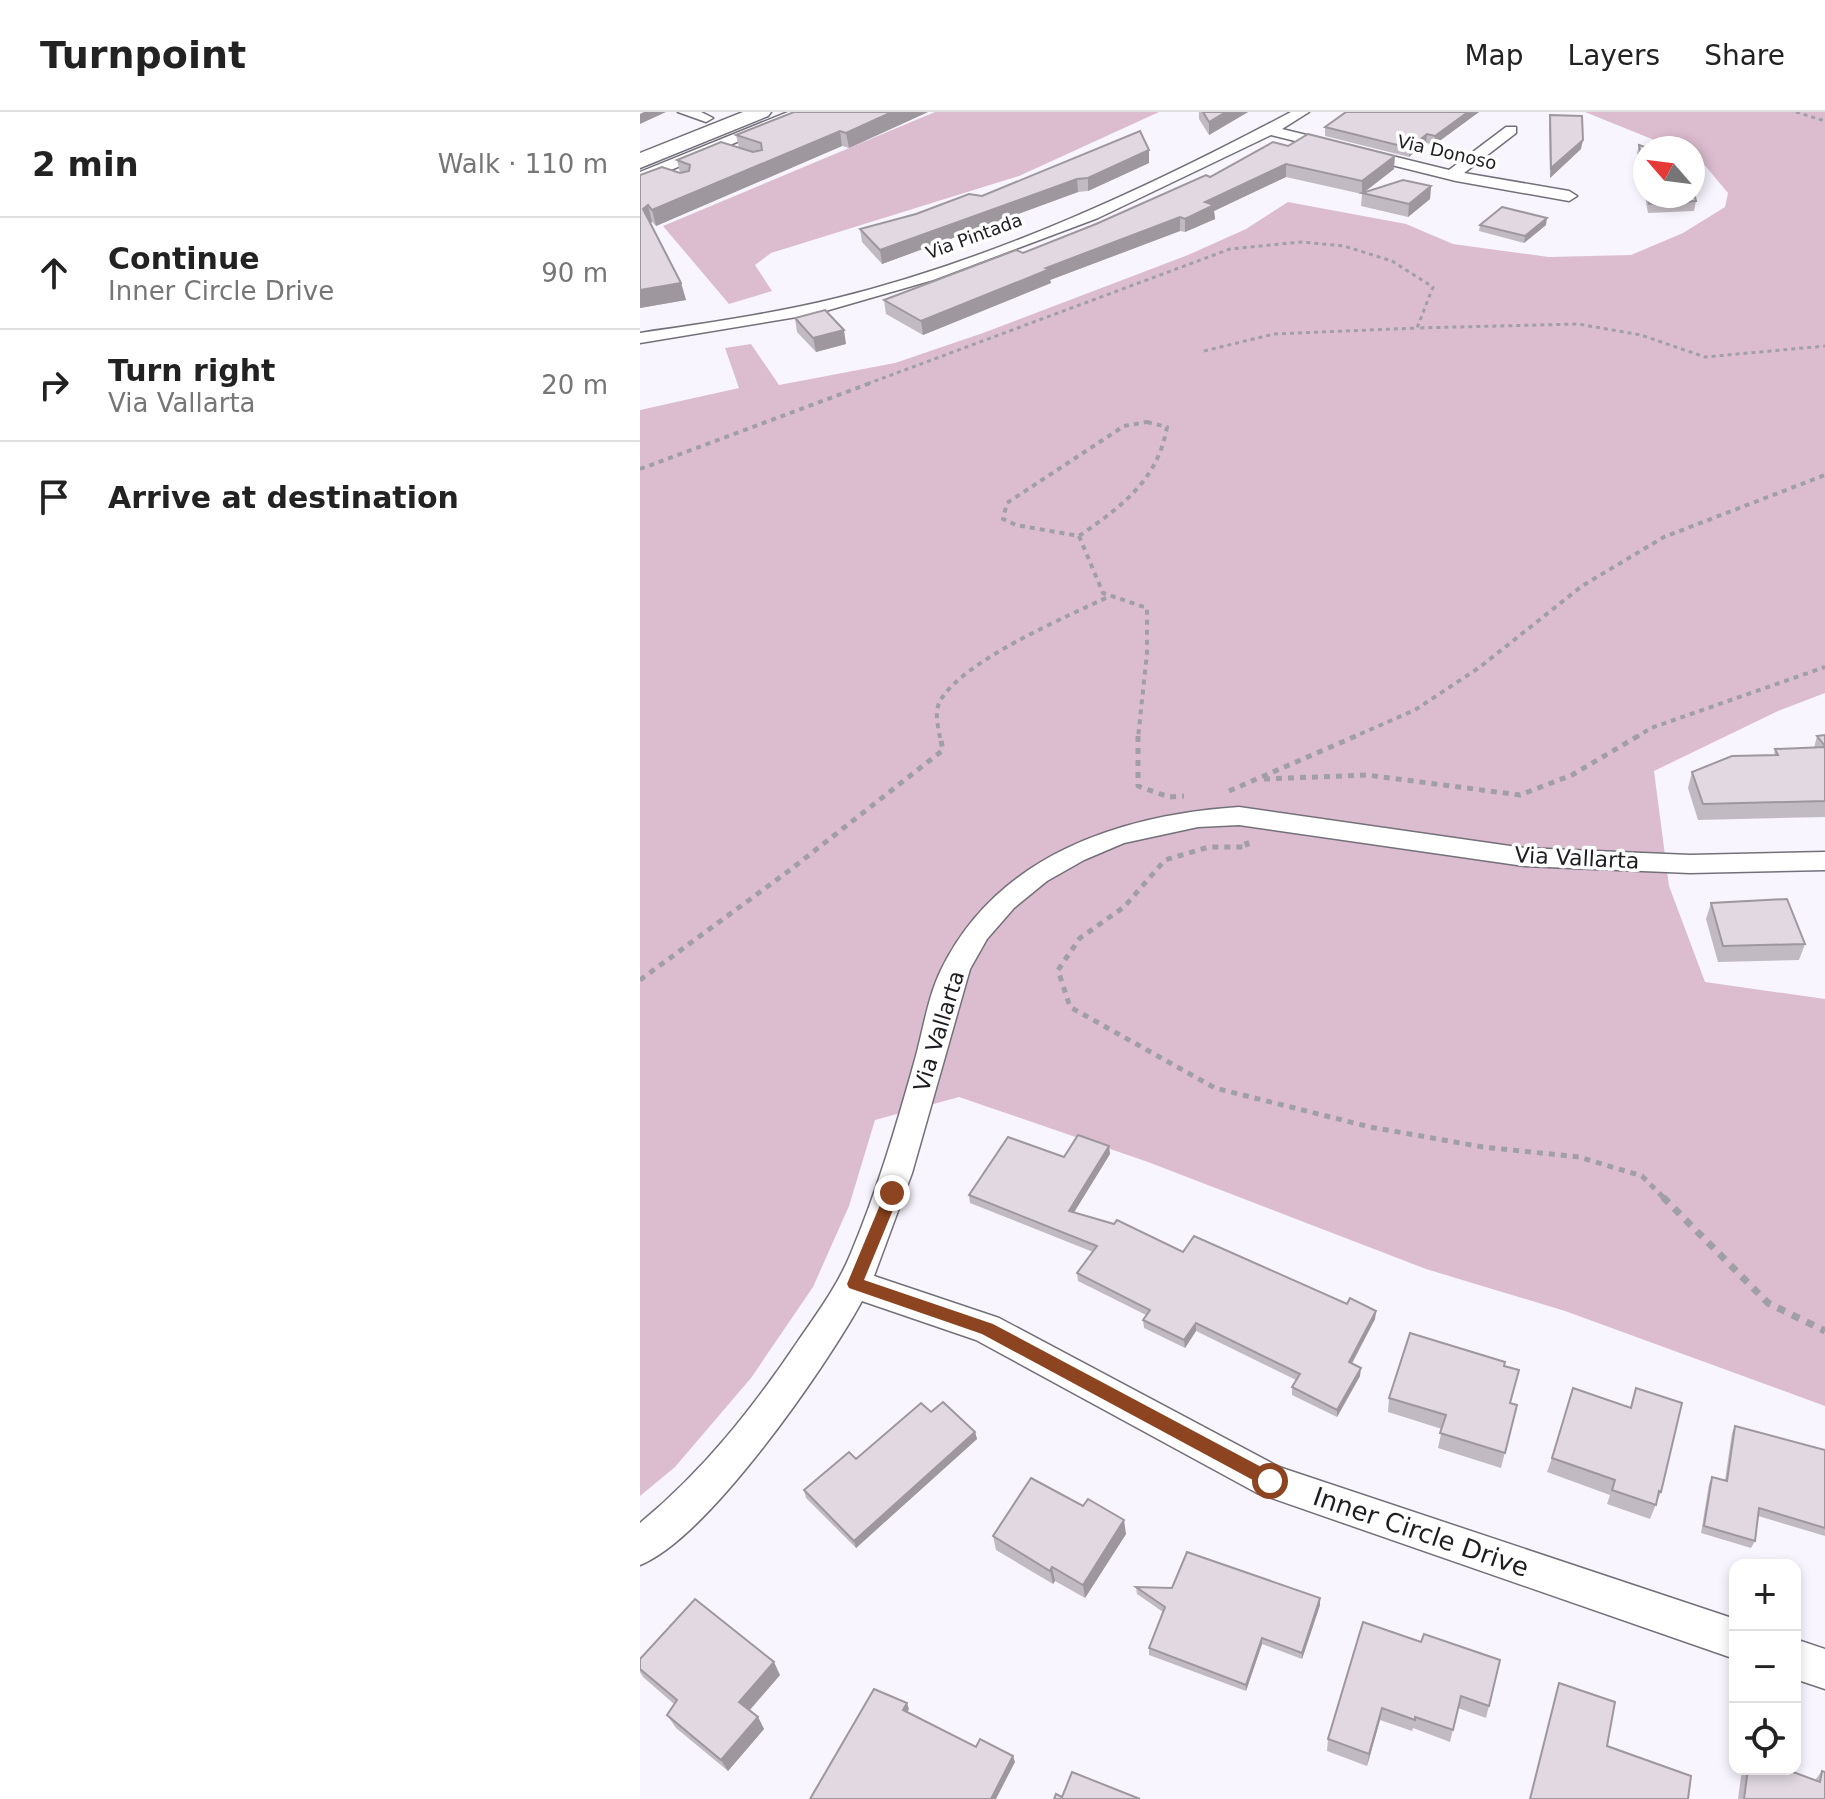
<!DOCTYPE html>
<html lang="en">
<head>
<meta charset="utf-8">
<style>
  :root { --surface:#fff; --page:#f6f6f6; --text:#222; --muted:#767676; --line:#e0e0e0 }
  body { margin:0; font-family:"DejaVu Sans",sans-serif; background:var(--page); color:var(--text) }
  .controls { position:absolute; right:24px; bottom:24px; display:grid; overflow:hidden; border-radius:16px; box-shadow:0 4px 12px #0003 }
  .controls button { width:72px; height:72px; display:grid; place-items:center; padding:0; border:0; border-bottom:2px solid var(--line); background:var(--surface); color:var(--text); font:40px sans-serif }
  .compass { position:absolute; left:993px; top:24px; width:72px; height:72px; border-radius:50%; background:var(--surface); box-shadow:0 4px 12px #0003; rotate:298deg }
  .stop { position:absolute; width:24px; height:24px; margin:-18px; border:6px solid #8c4520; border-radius:50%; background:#fff }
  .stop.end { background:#8c4520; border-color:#fff; box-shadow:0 2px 8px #0008 }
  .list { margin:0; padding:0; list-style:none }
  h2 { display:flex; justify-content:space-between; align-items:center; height:104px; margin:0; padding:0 32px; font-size:34px }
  h2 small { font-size:26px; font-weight:400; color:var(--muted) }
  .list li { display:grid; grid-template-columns:52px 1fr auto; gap:24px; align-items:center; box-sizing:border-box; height:112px; padding:0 32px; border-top:2px solid var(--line) }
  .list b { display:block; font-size:30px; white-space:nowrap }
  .list p { margin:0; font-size:26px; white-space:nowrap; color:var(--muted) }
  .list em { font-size:26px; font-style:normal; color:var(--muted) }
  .icon { flex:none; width:44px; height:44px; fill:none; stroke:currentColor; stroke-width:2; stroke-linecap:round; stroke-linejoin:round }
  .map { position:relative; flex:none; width:1185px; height:1687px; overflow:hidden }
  header { display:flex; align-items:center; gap:48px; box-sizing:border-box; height:112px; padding:0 40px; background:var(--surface); border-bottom:2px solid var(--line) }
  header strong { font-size:38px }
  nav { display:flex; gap:44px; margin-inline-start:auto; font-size:28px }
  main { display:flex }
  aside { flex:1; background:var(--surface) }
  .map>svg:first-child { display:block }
</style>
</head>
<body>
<header>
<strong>Turnpoint</strong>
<nav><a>Map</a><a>Layers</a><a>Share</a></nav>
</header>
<main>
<aside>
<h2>2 min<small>Walk · 110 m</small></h2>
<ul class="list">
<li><svg class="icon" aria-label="ahead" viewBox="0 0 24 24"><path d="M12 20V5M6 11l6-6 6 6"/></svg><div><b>Continue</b><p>Inner Circle Drive</p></div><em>90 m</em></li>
<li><svg class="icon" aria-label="right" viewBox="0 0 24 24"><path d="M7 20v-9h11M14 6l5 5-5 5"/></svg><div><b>Turn right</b><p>Via Vallarta</p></div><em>20 m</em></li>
<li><svg class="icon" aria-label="arrive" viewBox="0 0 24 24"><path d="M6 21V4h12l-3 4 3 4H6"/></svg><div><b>Arrive at destination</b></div></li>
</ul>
</aside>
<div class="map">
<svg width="1185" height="1687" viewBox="0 0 1185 1687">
  <rect width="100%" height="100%" fill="#f8f5fe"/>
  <!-- green -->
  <g fill="#dcbdcf">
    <polygon points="295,0 519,0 379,64 131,141 115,153 132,179 89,192 23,114"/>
    <polygon points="945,0 1185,0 1185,581 1138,599 1014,659 1029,774 1065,870 1185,887 1185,1294 925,1199 786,1157 508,1050 319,985 235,1008 209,1094 173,1175 111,1266 35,1355 0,1384 0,298 99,276 85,236 111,232 139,273 255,251 343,221 548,143 606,117 648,90 766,112 813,132 909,145 991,143 1043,121 1085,95 1088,81 1062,50 1053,45 1053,36 1034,36"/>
  </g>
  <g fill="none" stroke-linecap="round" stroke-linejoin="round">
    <defs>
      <g id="minor">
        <polygon points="38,0 61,0 73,6 66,10"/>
        <polygon points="148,0 168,0 0,71 0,60"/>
        <path d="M651,0H669L642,17L809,58L866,15H876V21L824,61L929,79L937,84L929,89L816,69L631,23L458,106L293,168L175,202L0,231V221C66,211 132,202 197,186C355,147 508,76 651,0Z"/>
        <path d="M599,695L884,736L1050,743L1185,740V758L1050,761L884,754L599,713L558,715L484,731L444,748L407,769L374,796L347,827L330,857L272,1061L234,1164L359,1206L639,1355L1095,1507V1547L617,1381L336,1228L222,1189C186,1255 68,1426 0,1453V1411C63,1359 113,1296 158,1229C178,1200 198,1173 211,1141C237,1079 256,1015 274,951C283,920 287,887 301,858C357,743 480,703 599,695Z"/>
        <polygon points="1155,1527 1185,1537 1185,1577 1155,1567"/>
      </g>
      <polygon id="secondary" points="103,0 131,0 128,4 0,56 0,41"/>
    </defs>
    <!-- minor casing -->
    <use href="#minor" stroke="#74707a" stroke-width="3"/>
    <!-- secondary casing -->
    <use href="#secondary" stroke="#74707a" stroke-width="3"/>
    <!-- path-far3 -->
    <g stroke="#a19fa6" stroke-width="3" stroke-dasharray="4 4" stroke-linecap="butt">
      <polyline points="1156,0 1185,9"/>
      <polyline points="564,239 634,222 777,216"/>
      <polyline points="227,272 590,137 661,130 704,134 752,149 793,175 777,216 938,212 1001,223 1065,245 1185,234"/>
    </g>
    <!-- path-far2 -->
    <g stroke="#a19fa6" stroke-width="4" stroke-dasharray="5 5" stroke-linecap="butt">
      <path d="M507,310L527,315C518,368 481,395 439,424L376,413L363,407L367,391L484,314Z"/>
      <polyline points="0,357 233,270"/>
      <polyline points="439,424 463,481 507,496 507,541 498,626"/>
      <path d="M300,626C298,614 294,600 300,589C322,549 428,504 470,484"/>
      <polyline points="711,626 775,598 840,555 942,474 1024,425 1185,363"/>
      <polyline points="995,626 1011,616 1185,555"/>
    </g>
    <!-- path-far1 -->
    <g stroke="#a19fa6" stroke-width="5" stroke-dasharray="6 6" stroke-linecap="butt">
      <polyline points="498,624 498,674 529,685 544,684"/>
      <polyline points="624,667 727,663 880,683 932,663 998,624"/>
      <polyline points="589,679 716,624"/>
      <polyline points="606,729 608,735 569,735 525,748 484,795 440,826 418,858 430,895 575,976 730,1015 843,1035 939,1045 1002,1064 1025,1087"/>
      <polyline points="0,868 150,758 303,638 300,624"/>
    </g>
    <!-- path -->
    <polyline stroke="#a19fa6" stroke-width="7" stroke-dasharray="8 8" stroke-linecap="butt" points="1023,1085 1128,1191 1185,1219"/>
    <!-- minor -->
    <use href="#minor" fill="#fff" fill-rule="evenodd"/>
    <!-- secondary -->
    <use href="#secondary" fill="#fff" fill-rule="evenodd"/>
  </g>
  <!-- wall -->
  <g fill="#c2bac2">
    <polygon points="288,0 209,36 202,34 16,114 12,110 10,111 41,171 46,188 0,196 0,63 40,61 37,48 99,36 96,23"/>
    <polygon points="559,0 608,0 569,23 559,7"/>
    <polygon points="839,0 794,33 786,31 769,45 685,24 685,15"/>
    <polygon points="910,3 941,37 910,66 909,12"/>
    <polygon points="999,33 1005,36 1005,84 1053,84 1056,89 1054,99 1008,101 997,41"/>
    <polygon points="648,34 754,57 724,80 791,74 790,87 768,105 721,94 722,82 646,65 574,99 575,107 545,120 540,119 410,168 411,171 283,223 246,202 244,188 383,141"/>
    <polygon points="509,51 448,79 438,80 242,152 222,130 220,117"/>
    <polygon points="840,113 906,113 884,131 839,119"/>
    <polygon points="155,206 206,232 176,240 157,220"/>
    <polygon points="1185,623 1185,705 1058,708 1048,676 1052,660 1134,643 1135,637 1174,636 1177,624"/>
    <polygon points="1071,791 1165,832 1159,848 1078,850 1066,807"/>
    <polygon points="469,1034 470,1042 434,1100 543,1140 707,1192 736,1199 735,1207 712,1252 720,1264 697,1305 652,1283 652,1275 656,1268 556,1219 545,1236 504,1216 503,1208 506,1203 438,1169 437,1161 453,1140 330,1091 329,1083 424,1045"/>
    <polygon points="864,1254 870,1291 877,1293 861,1356 798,1336 802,1317 748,1300 749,1286"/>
    <polygon points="996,1276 1021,1380 1010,1407 967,1392 970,1383 907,1360 912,1346 990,1295"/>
    <polygon points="291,1300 335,1320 337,1327 216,1436 166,1386 164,1378"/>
    <polygon points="1095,1314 1185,1338 1185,1424 1118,1404 1115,1429 1111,1436 1061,1421 1069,1372 1072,1365 1085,1368 1092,1321"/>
    <polygon points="486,1422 445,1486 415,1469 413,1472 356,1438 353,1424"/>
    <polygon points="496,1475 680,1493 662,1547 622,1532 606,1579 509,1543 509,1536 523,1500 497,1482"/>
    <polygon points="723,1510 849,1594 846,1606 818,1596 810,1630 773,1616 772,1619 740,1608 727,1654 687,1639 688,1627"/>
    <polygon points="0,1547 140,1563 110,1598 118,1605 124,1617 88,1659 36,1616 27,1603 34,1592 3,1565 0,1560"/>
    <polygon points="1102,1657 1145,1657 1175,1668 1182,1659 1185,1687 1098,1687"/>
  </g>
  <!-- shaded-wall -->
  <g fill="#9e979e">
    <polygon points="4,0 26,0 0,12 0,2"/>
    <polygon points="252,0 288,0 209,36 206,21"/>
    <polygon points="586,0 608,0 569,23 569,10"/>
    <polygon points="828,0 839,0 794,33 795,24"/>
    <polygon points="200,19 202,34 16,114 12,98"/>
    <polygon points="787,22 786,31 769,45 769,36"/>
    <polygon points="943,28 941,37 910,66 911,56"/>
    <polygon points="509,38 509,51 448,79 448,66"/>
    <polygon points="755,44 754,57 722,82 722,69"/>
    <polygon points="646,52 646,65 574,99 575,107 545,120 545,107 565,90"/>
    <polygon points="437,67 438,80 242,152 240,138"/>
    <polygon points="791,74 790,87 768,105 769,92"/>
    <polygon points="8,93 12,110 7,113 3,97"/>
    <polygon points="540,105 540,119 410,168 411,171 283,223 281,209 406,156"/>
    <polygon points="907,106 906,113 884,131 885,124"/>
    <polygon points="41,171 46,188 0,196 0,178"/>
    <polygon points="204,218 206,232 176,240 173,226"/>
    <polygon points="469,1034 470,1042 430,1107 429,1099"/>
    <polygon points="736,1199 735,1207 708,1258 709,1250"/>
    <polygon points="556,1211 556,1219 545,1236 544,1228"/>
    <polygon points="721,1256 720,1264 697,1305 697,1298"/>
    <polygon points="335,1320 337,1327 216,1436 214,1429"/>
    <polygon points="484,1408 486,1422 445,1486 443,1473"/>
    <polygon points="412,1455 415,1469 413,1472 410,1459"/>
    <polygon points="680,1486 680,1493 662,1547 662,1541"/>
    <polygon points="622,1526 622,1532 606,1579 606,1573"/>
    <polygon points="134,1550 140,1563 106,1602 99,1590"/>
    <polygon points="267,1591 269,1597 265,1604 263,1598"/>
    <polygon points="742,1596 740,1608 727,1654 729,1642"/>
    <polygon points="118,1605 124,1617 88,1659 81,1648"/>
    <polygon points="373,1644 375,1650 356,1687 351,1687"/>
  </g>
  <!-- building -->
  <g fill="#e1d8e2" stroke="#9e979e" stroke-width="2">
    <polygon points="154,0 252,0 206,21 200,19 12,98 8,93 3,97 41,171 0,178 0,63 22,55 40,61 49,59 50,53 37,48 81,30 113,40 122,38 121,31 96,23"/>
    <polygon points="563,0 586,0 569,10"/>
    <polygon points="706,0 828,0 795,24 787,22 769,36 685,15"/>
    <polygon points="910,3 942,4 943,28 911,56"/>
    <polygon points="500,19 509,38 448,66 437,67 240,138 220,117 276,102 329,82 342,84"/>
    <polygon points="668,22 755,44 722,69 646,52 565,90 574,93 545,107 540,105 406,156 410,157 281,209 244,188 376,138 383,141 456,112 566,63 570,65 633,30 648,34"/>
    <polygon points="999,33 1008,36 1005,36 1005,67"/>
    <polygon points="763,68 791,74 769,92 722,81"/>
    <polygon points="1053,77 1056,89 1009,92 1008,84 1053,84"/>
    <polygon points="862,95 907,106 885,124 840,113"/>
    <polygon points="185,198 204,218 173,226 155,206"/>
    <polygon points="1185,623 1185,634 1177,624"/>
    <polygon points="1185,635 1185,689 1063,692 1052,660 1092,644 1138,643 1135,637"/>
    <polygon points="1147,787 1165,832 1083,834 1071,791"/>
    <polygon points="438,1023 469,1034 429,1099 474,1112 477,1108 543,1140 554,1124 707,1192 710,1186 736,1199 709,1250 721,1256 697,1298 652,1275 660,1262 556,1211 544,1228 503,1208 510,1198 437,1161 457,1134 329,1083 368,1025 424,1045"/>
    <polygon points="770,1221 865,1250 864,1254 879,1258 870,1291 877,1293 865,1341 800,1321 806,1303 749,1286"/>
    <polygon points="933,1276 991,1296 996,1276 1042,1291 1021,1380 1019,1379 1016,1393 972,1378 975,1368 912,1346"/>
    <polygon points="303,1290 335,1320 214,1429 164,1378 209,1340 216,1347 281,1291 291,1300"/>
    <polygon points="1095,1314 1185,1338 1185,1416 1119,1396 1115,1429 1064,1414 1072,1365 1087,1369"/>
    <polygon points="391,1366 443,1394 448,1387 484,1408 443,1473 412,1455 410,1459 353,1424"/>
    <polygon points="547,1440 680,1486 662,1541 622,1526 606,1573 509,1536 525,1495 496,1475 532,1476"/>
    <polygon points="55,1487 134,1550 99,1590 118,1605 81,1648 27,1603 37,1588 0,1557 0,1547"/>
    <polygon points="723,1510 781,1530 784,1522 860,1548 849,1594 821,1584 813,1618 775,1605 775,1608 742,1596 729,1642 688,1627"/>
    <polygon points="919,1571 975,1590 967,1634 1051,1664 1048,1687 890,1687"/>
    <polygon points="234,1577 267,1591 263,1598 336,1635 340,1627 373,1644 351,1687 170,1687"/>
    <polygon points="1108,1657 1145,1657 1180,1670 1182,1659 1185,1660 1185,1687 1104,1687"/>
    <polygon points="432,1660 500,1687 414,1687 416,1682 422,1685"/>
  </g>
  <!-- route -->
  <polygon fill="#8c4520" points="252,1075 260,1081 224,1168 353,1212 636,1363 638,1369 636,1374 624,1374 342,1222 209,1176 207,1172 245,1081"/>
  <g text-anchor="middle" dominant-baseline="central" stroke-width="7" stroke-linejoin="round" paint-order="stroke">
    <!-- far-street labels -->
    <g font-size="18" fill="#1f1d22" stroke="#fff">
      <text transform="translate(807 40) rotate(13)">Via Donoso</text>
      <text transform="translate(334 124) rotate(-20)">Via Pintada</text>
    </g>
    <!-- street labels -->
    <g font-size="22" fill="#1f1d22" stroke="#fff">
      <text transform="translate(937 746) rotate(3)">Via Vallarta</text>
      <text transform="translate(299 919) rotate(-73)">Via Vallarta</text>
    </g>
    <!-- near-street labels -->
    <g font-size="26" fill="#1f1d22" stroke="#fff">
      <text transform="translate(781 1420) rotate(19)">Inner Circle Drive</text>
    </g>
  </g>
</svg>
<div class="controls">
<button>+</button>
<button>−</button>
<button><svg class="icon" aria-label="locate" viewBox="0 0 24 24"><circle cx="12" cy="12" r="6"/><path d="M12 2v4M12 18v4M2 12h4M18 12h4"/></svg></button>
</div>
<svg class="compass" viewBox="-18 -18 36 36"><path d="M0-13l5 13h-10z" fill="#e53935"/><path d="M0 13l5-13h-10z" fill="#767676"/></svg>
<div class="stop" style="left:630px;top:1369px"></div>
<div class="stop end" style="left:252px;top:1081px"></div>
</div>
</main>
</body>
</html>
